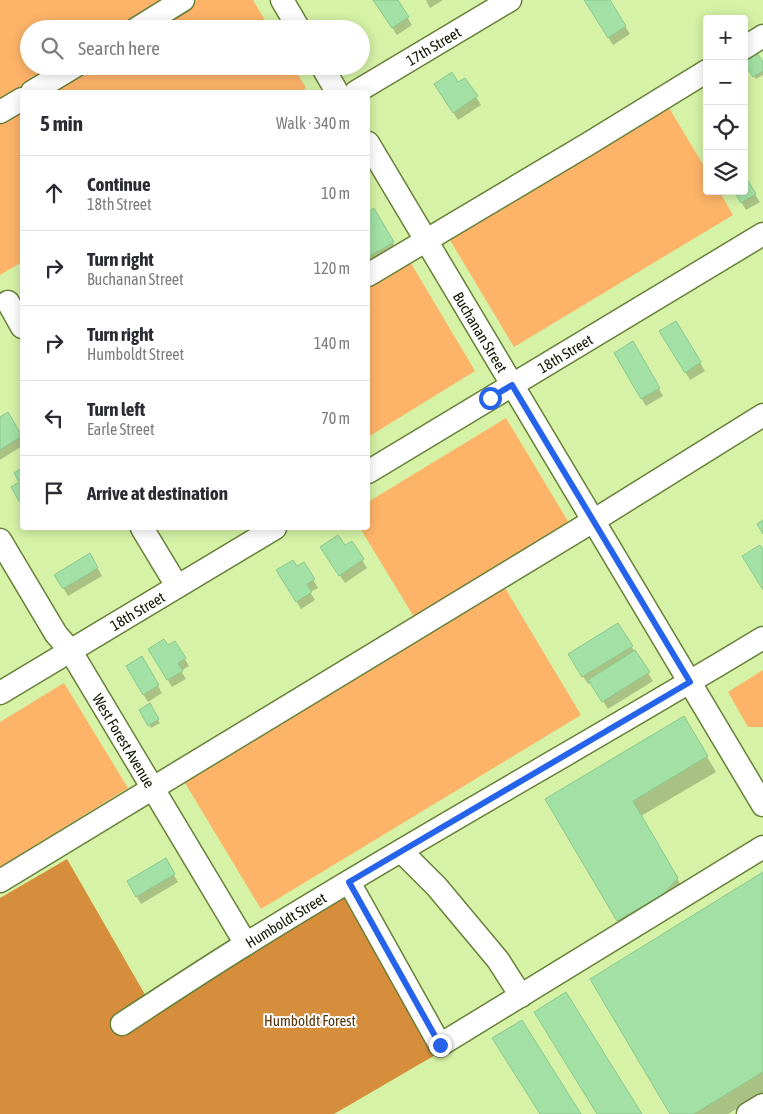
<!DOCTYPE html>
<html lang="en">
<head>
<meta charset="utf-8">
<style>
  :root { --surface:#fff; --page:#f2f2f3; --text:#2b2b33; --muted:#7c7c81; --line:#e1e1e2 }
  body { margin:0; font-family:"Asap Condensed",sans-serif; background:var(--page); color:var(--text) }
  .controls { position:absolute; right:15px; top:15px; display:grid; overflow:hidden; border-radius:5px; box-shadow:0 2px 12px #0003 }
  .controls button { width:45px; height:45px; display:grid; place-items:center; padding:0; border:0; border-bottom:1px solid var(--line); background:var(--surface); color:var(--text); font:25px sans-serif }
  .stop { position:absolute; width:15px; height:15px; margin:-11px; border:4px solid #2563eb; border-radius:50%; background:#fff }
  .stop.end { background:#2563eb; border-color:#fff; box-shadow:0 1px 5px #0008 }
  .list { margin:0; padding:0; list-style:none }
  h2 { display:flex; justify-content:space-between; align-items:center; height:65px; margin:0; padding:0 20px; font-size:21px }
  h2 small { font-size:16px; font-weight:400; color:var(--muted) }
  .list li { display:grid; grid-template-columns:32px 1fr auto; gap:15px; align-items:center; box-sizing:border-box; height:75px; padding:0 20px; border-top:1px solid var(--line) }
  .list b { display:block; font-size:19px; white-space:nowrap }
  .list p { margin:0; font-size:16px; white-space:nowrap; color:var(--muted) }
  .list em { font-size:16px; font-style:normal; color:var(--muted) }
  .icon { flex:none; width:28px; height:28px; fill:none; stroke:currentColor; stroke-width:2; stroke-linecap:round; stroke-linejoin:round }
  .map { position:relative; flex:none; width:763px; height:1114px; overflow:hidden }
  .search { position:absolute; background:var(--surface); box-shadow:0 2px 12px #0003; left:20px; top:20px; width:350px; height:55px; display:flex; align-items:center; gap:12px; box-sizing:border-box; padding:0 18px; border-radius:28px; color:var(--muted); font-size:19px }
  .panel { position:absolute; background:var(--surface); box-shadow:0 2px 12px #0003; left:20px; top:90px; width:350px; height:440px; border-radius:5px }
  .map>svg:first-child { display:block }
</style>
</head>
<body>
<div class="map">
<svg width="763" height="1114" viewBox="0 0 763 1114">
  <rect width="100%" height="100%" fill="#d5f2a6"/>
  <!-- green -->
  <g fill="#fdb469">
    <polygon points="0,0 164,0 117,29 29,29 29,66 55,66 0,99"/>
    <polygon points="197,0 253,0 270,29 150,29"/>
    <polygon points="89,66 293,66 306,88 300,92 46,92"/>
    <polygon points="22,107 22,262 0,275 0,121"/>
    <polygon points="669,108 707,171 707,191 719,191 733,215 514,347 450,240"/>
    <polygon points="409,260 475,371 368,437 368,285"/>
    <polygon points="506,418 569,523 414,617 360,528 368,528 368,502"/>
    <polygon points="505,588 581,715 261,909 185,783"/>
    <polygon points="763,670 763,727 748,727 728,692"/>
    <polygon points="64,683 128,788 0,867 0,722"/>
  </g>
  <!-- forest -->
  <polygon fill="#d78e3c" points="67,859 151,1005 344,893 437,1054 334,1114 0,1114 0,898"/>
  <!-- shadow -->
  <g fill="#0003">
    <polygon points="374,0 396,0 412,25 397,35"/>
    <polygon points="426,0 443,0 430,8"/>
    <polygon points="585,0 609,0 630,34 613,45"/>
    <polygon points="744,61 763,65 763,75 756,79"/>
    <polygon points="465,79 481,105 458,120 440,92"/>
    <polygon points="744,177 760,202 746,210 735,191 744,191"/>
    <polygon points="374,210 399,254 368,273 368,214"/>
    <polygon points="676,322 705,371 690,380 661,331"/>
    <polygon points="633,343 663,396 646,406 615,353"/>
    <polygon points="7,414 22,439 22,446 0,460 0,418"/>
    <polygon points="22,469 22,504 13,487 21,482 16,474"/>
    <polygon points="351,542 367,568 345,583 326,555"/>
    <polygon points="90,555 102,576 68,596 56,575"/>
    <polygon points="304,564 318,588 310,592 315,600 301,609 278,571 296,568"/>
    <polygon points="618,625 653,681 608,709 591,682 588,684 570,655"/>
    <polygon points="175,642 189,666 181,671 186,679 172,687 149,649 168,647"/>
    <polygon points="142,658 162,693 148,702 127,667"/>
    <polygon points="149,705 160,723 151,728 140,710"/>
    <polygon points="684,718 716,772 641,816 686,894 627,935 547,800"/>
    <polygon points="165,860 178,882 141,904 128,882"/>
    <polygon points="763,873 763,1093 728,1114 672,1114"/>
  </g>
  <!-- building -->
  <g fill="#a3e0a5" stroke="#8cc88e">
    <polygon points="373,0 398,0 409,17 392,28"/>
    <polygon points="584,0 610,0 626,26 608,38"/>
    <polygon points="754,48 763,62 763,71 753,77 744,63 744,54"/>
    <polygon points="452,72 458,82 465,78 478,96 453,113 434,84"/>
    <polygon points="744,174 756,194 741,203 734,191 744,191"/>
    <polygon points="374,208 394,242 368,257 368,212"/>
    <polygon points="676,321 701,362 685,373 659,331"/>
    <polygon points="633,341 660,388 641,399 614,353"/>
    <polygon points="8,412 22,436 0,450 0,417"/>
    <polygon points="22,468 22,499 19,501 11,487 19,482 14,473"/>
    <polygon points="763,520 763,534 757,524"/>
    <polygon points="338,535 345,545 352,541 364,559 339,576 320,547"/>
    <polygon points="760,545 763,550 763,590 742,556"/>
    <polygon points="90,553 98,568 63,589 54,575"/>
    <polygon points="293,560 297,566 304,562 315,579 307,584 312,592 296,602 276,570"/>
    <polygon points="618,623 633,646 582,677 568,654"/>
    <polygon points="164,639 168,645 175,641 186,658 178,663 183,671 167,680 148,649"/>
    <polygon points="635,650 650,672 602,702 588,680"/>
    <polygon points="142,656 159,685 143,695 126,666"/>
    <polygon points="150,703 159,719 148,726 139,710"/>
    <polygon points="684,716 708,756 633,801 678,878 663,894 617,921 545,799"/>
    <polygon points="166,858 175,874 136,897 127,881"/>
    <polygon points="763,872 763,1072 694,1114 670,1114 590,979"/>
    <polygon points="566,992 642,1114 597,1114 534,1012"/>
    <polygon points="522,1020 581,1114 540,1114 492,1038"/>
  </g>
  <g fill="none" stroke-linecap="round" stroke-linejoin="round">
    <defs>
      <g id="minor">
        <polyline points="282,0 299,29"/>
        <polyline points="136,29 183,0"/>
        <polyline points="744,48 763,36"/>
        <polyline points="322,66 337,92"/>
        <polyline points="32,92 75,66"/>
        <path id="s1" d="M356,92L510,0"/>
        <polyline points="0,112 22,99"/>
        <path id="s2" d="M368,143L763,805"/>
        <polyline points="368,275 588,144 707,71"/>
        <polyline points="8,302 22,327"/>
        <path id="s3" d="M368,472L763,234"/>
        <polyline points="142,528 177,586"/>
        <path id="s4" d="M0,540L56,634L70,650L246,944"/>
        <path id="s5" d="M0,693L275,528"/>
        <polyline points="401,851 437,887 498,960 521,996"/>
        <polyline points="0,881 593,521 763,415"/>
        <polyline points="349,882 440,1045 763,847"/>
        <path id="s6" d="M122,1024C163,997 204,970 246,944C416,838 592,742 763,638"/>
        <polyline points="748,1114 763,1105"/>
      </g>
    </defs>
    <!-- minor casing -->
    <use href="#minor" stroke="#688039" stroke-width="25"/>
    <!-- minor -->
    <use href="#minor" stroke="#fff" stroke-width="22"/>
  </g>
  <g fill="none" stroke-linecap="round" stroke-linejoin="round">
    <!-- route -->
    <polyline stroke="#2563eb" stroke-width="6" points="440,1045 349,882 690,682 512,385 490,398"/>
  </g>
  <g text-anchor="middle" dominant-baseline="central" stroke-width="4" stroke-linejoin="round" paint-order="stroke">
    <!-- street labels -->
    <g font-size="15" fill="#0f1800" stroke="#fff">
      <text stroke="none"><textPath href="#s1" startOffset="90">17th Street</textPath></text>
      <text stroke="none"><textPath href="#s2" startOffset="220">Buchanan Street</textPath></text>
      <text stroke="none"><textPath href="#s3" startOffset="230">18th Street</textPath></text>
      <text stroke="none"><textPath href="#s5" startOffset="160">18th Street</textPath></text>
      <text stroke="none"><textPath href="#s4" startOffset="236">West Forest Avenue</textPath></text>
      <text stroke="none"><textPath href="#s6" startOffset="194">Humboldt Street</textPath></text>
    </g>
    <!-- park labels -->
    <g font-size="15" fill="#593405" stroke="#fff">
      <text x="310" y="1020">Humboldt Forest</text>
    </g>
  </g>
</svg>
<div class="controls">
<button>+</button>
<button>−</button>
<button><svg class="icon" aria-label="locate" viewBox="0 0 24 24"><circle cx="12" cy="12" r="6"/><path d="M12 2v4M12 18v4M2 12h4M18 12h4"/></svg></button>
<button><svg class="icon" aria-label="layers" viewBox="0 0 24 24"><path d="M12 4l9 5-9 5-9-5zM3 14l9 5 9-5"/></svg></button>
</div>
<div class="stop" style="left:490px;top:398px"></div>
<div class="stop end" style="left:440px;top:1045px"></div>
<div class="search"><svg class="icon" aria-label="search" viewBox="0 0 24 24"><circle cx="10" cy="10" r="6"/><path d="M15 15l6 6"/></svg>Search here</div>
<section class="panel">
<h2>5 min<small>Walk · 340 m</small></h2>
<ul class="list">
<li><svg class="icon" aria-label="ahead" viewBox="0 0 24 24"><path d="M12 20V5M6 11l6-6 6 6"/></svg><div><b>Continue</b><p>18th Street</p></div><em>10 m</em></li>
<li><svg class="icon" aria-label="right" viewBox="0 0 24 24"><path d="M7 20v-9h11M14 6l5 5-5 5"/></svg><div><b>Turn right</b><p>Buchanan Street</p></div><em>120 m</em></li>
<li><svg class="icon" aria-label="right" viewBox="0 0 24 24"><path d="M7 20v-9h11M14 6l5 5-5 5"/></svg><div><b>Turn right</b><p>Humboldt Street</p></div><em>140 m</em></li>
<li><svg class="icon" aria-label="left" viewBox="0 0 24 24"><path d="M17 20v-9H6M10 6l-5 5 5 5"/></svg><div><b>Turn left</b><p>Earle Street</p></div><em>70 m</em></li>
<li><svg class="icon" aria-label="arrive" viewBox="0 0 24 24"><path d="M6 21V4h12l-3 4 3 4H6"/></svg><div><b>Arrive at destination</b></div></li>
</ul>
</section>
</div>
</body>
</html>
